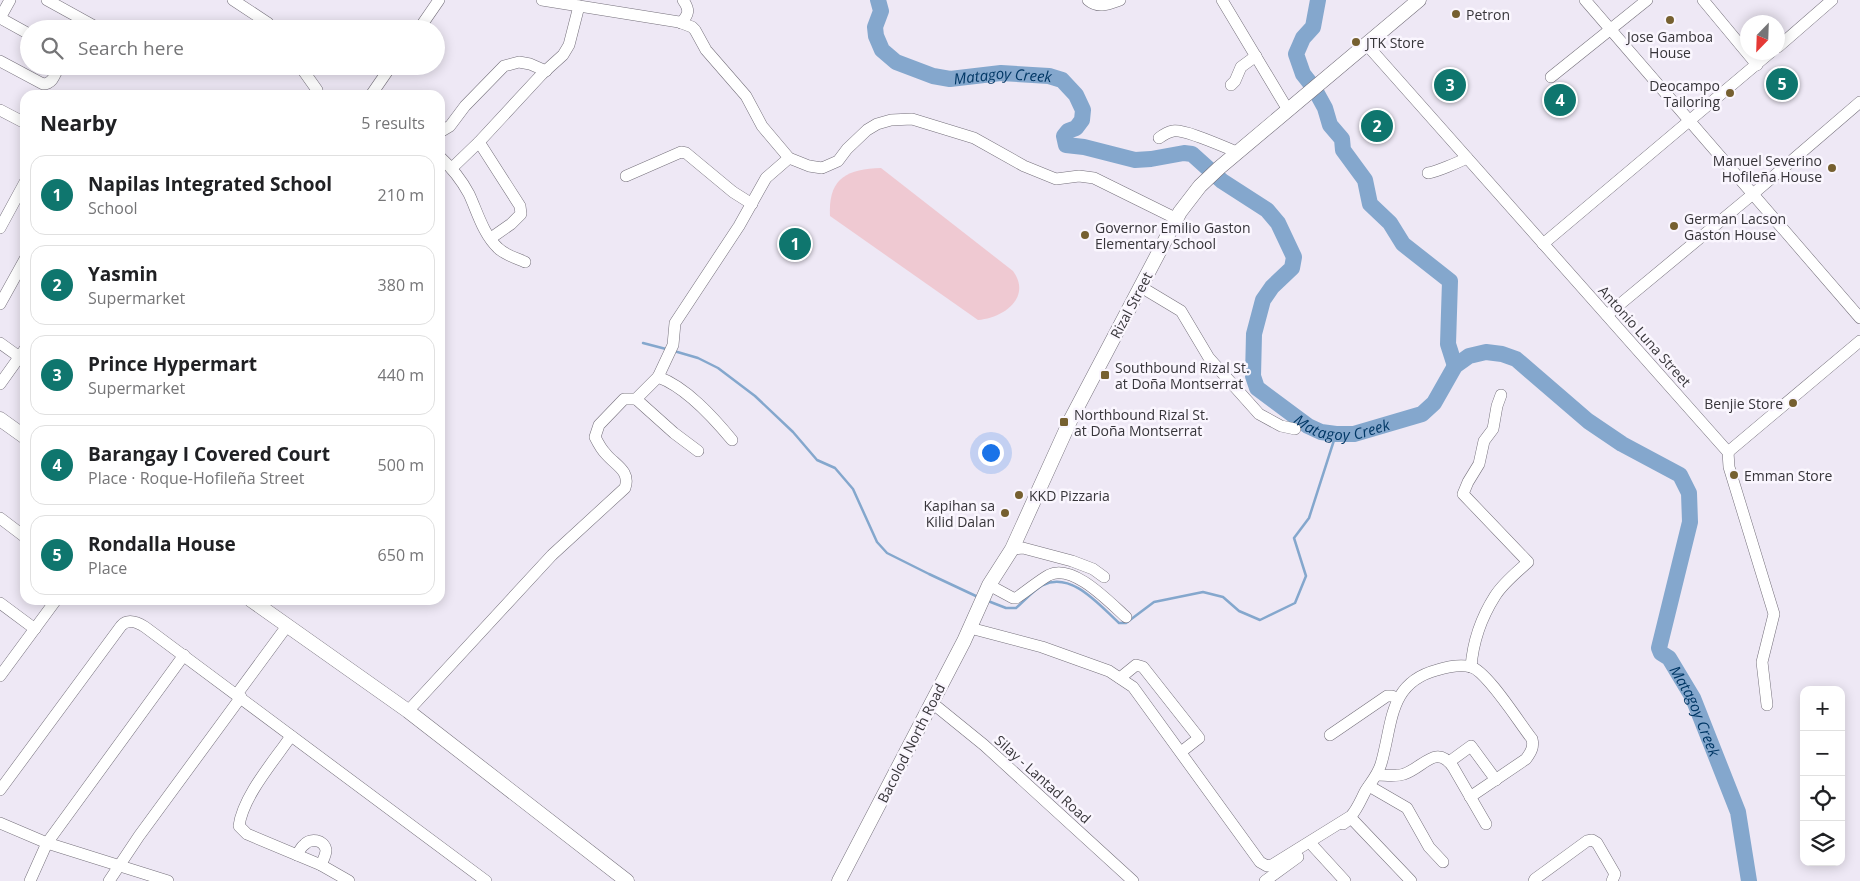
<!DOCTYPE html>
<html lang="en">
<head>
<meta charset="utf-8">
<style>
  :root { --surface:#fff; --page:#f6f6f6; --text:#202124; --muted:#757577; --line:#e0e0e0; --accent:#0f766e }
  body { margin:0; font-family:"Open Sans",sans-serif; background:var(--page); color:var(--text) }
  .controls { position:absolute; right:15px; bottom:15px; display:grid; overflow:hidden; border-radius:10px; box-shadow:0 2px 12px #0003 }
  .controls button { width:45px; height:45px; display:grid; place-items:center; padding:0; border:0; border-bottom:1px solid var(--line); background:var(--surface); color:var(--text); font:25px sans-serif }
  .compass { position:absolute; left:1740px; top:15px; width:45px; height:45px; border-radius:50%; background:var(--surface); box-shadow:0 2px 12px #0003; rotate:203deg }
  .you { position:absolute; left:990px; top:452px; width:18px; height:18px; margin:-12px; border:4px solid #fff; border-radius:50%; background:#1a73e8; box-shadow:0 0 0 8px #1a73e833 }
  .badge { display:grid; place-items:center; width:32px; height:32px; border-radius:50%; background:var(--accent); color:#fff; font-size:16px; font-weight:700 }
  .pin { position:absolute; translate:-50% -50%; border:2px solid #fff; box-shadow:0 1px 5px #0006 }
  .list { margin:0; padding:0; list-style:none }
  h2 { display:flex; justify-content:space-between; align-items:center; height:65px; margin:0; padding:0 20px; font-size:21px }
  h2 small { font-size:16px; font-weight:400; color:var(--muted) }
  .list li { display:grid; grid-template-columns:32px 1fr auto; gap:15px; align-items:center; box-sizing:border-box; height:80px; margin:0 10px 10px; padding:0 10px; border:1px solid var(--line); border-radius:15px }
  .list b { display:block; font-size:19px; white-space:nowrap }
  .list p { margin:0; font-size:16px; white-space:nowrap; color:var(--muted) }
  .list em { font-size:16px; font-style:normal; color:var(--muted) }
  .icon { flex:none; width:28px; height:28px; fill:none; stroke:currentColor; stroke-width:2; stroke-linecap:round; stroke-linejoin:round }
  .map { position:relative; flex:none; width:1860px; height:881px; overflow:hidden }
  .search { position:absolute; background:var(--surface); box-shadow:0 2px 12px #0003; left:20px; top:20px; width:425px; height:55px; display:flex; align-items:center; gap:12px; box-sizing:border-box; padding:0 18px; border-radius:28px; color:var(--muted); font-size:19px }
  .panel { position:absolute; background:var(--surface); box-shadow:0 2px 12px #0003; left:20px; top:90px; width:425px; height:515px; border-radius:15px }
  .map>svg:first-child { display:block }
</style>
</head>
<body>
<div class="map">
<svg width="1860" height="881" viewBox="0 0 1860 881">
  <rect width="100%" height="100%" fill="#eee8f5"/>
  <!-- green -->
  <path fill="#efc9d2" d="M881,168L1013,271C1032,297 1004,318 978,320L830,216C828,179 846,169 881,168Z"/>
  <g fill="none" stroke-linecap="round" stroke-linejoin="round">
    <!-- stream -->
    <g stroke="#84a7cd" stroke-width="2.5">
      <polyline points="643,343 666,349"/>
      <polyline points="674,351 698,358 718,368 755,396 793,432 817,460 835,468 853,489 877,542 887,553 929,574 978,597"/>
      <path d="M988,601L1006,608H1016C1024,601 1034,590 1043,585C1072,571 1100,606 1119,623H1126L1154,602L1203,592L1223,597L1239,611L1260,620L1295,603L1306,576L1294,538L1309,518L1336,434"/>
    </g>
    <!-- river -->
    <g stroke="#84a7cd" stroke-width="16">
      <path id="s1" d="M878,0L881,11L875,27L876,36L882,50L896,62L933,76L950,79L1001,73L1049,76L1062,80L1076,95L1083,110L1082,120L1076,128L1068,131L1064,136L1066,145L1084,147L1135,160L1151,159L1184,153L1192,154L1222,181L1267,210L1278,223L1294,257L1292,268L1272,287L1263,300L1254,334L1253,376L1257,388L1308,426L1321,432L1336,434H1354L1422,414L1434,403L1455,366L1469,356L1486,352L1502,354L1516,359L1588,421L1622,444L1680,475L1689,493L1690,522L1659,648L1661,653L1669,658L1693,698L1738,812L1749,881"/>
      <polyline points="1318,0 1313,27 1303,38 1296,54 1303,74 1314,88 1325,108 1330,125 1342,139 1343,150 1365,180 1370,204 1390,223 1403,244 1450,281 1448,344 1455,366"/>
    </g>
    <defs>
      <g id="minor">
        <polyline points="47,0 96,27"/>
        <polyline points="233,0 268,23 272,29"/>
        <polyline points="542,0 679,22 692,27 695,30 706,50 746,96 762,126 789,158 809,166 822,168 838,161 847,149 867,130 877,124 891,120 912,119 974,138 1024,166 1056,179 1079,176 1094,178 1177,219"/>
        <path d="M1088,0C1098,9 1109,4 1120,0"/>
        <polyline points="1222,0 1288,110"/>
        <polyline points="1585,0 1860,318"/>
        <polyline points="1703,0 1757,65"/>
        <polyline points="0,18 29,34"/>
        <polyline points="0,18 10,0"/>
        <path d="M681,23C689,14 690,10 683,0"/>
        <polyline points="419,29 439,0"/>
        <polyline points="1367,45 1728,452 1729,467 1774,614 1762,662 1767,705"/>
        <polyline points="1778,47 1832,0"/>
        <path d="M0,61L43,84C53,84 55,74 59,66"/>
        <polyline points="300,66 317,90 318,95"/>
        <polyline points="1551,77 1647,0"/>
        <polyline points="1231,85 1235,81 1241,67 1256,56"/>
        <polyline points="371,95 391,66"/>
        <polyline points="0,110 25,123"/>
        <polyline points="440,132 450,126 465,106 504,66 519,62 530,64 546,71"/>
        <path d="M1159,138C1163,135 1168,132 1173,131C1185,129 1224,147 1237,152"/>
        <polyline points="479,142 542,74 563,55 569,45 579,6"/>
        <path d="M440,157C452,168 461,179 469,194C477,211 483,234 498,248C505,255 516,258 525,262"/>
        <polyline points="452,168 479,142 520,206 521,214 511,224 491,238"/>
        <path d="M1428,173C1436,172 1459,162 1467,158"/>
        <polyline points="626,176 681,152 686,153 733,192 752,204"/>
        <polyline points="0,228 25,182"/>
        <polyline points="1543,244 1771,52"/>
        <polyline points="1141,287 1181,311 1209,358 1259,414 1281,426 1295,429"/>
        <polyline points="0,304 25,259"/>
        <polyline points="1607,315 1753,194 1860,102"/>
        <polyline points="0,343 25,361"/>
        <polyline points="658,377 673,345 675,323 739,226 766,178 789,158"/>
        <polyline points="0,384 25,349"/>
        <polyline points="636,399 674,433 698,451"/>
        <polyline points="1728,452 1860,341"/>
        <polyline points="0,518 25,537"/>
        <polyline points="1012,549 1023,548 1072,561 1093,569 1104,577"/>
        <path d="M989,585L1013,598H1016C1027,591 1038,581 1049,575C1073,563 1109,602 1126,617"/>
        <polyline points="0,603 35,629"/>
        <path d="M970,628L1042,647L1109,671L1133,687L1260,862L1267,866L1272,865L1351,816C1358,808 1361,799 1366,790C1372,781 1378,774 1381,764C1393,723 1388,683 1437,670C1447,667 1460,664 1471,667C1487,671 1520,724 1532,739C1534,747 1531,752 1526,759L1470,797"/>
        <path d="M1471,667C1473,641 1481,618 1495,596C1503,583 1517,572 1528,562L1463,494L1468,482L1479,464L1484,441L1493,429L1497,406L1501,395"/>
        <polyline points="0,676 56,600"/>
        <polyline points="1120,678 1136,665 1143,667 1199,738 1181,752"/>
        <polyline points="237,694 287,626"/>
        <polyline points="931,702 984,745 1133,881"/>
        <path d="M408,711L552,555L625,488C631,471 615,465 606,454C601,449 598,443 595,437L599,425L624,399H636L658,377C686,387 713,417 732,440"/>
        <polyline points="1330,735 1387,696 1392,696 1397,698"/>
        <path d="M291,736C274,761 243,796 239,826L247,834L321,865L349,881"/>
        <polyline points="1449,762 1471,746 1496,780"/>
        <path d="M1377,775C1385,775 1396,777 1404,774C1423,768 1436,743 1453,767L1486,824"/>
        <polyline points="1369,786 1407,808 1429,847 1443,862"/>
        <path d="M0,790L121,626C128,618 137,622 145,627L486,881"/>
        <polyline points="0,823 47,843 168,881"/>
        <polyline points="1343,824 1351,818 1411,881"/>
        <polyline points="1313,846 1345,881"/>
        <path d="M297,855C299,852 301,847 304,845C310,838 324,839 326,850C326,855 323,860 321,865"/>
        <polyline points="30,881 47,843 184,655"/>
        <polyline points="109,881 139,836 241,697"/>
        <polyline points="1265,881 1298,857"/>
        <polyline points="1534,881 1535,879 1587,841 1592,840 1597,843 1615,874 1612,881"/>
      </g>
      <g id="major">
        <polyline points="0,419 25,437"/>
        <polyline points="251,600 408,711 627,881"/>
        <polyline points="839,881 964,641 989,585 1012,549 1071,419 1180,212 1200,186 1219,168 1419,0"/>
      </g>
    </defs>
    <!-- minor casing -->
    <use href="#minor" stroke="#75707b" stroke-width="12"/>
    <!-- major casing -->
    <use href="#major" stroke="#75707b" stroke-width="15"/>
    <!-- minor -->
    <use href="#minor" stroke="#fff" stroke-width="11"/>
    <!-- major -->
    <use href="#major" stroke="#fff" stroke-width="14"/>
  </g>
  <!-- markers -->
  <g fill="#766030" stroke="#faf6fe" stroke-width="2">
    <circle cx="1456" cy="14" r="5"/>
    <circle cx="1670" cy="20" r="5"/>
    <circle cx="1356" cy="42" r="5"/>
    <circle cx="1730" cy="93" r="5"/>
    <circle cx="1832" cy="168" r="5"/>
    <circle cx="1674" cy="226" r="5"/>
    <circle cx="1085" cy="235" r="5"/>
    <rect x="1100" y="370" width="10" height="10" rx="2.5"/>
    <circle cx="1793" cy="403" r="5"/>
    <rect x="1059" y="417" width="10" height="10" rx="2.5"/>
    <circle cx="1734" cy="475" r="5"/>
    <circle cx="1019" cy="495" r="5"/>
    <circle cx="1005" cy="513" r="5"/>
  </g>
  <g text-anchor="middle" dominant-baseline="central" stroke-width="5" stroke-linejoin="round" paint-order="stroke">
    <!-- poi labels -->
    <g font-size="14" fill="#37353a" stroke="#faf6fe" text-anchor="start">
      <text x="1466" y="14">Petron</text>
      <text x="1670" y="36" text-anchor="middle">Jose Gamboa<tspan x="1670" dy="16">House</tspan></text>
      <text x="1366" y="42">JTK Store</text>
      <text x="1720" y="85" text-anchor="end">Deocampo<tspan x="1720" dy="16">Tailoring</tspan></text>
      <text x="1822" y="160" text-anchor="end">Manuel Severino<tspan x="1822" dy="16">Hofileña House</tspan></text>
      <text x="1684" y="218">German Lacson<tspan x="1684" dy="16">Gaston House</tspan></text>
      <text x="1095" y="227">Governor Emilio Gaston<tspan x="1095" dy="16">Elementary School</tspan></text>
      <text x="1115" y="367">Southbound Rizal St.<tspan x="1115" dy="16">at Doña Montserrat</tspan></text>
      <text x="1783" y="403" text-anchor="end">Benjie Store</text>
      <text x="1074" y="414">Northbound Rizal St.<tspan x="1074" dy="16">at Doña Montserrat</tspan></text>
      <text x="1744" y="475">Emman Store</text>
      <text x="1029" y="495">KKD Pizzaria</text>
      <text x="995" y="505" text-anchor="end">Kapihan sa<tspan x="995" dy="16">Kilid Dalan</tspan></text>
    </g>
    <!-- street labels -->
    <g font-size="14" fill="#37353a" stroke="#faf6fe">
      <text transform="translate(1131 305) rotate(-62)">Rizal Street</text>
      <text transform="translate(1645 336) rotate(48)">Antonio Luna Street</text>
      <text transform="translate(911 743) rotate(-63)">Bacolod North Road</text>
      <text transform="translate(1043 779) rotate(42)">Silay - Lantad Road</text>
    </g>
    <!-- water labels -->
    <g font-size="15" font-style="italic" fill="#003765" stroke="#faf6fe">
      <text stroke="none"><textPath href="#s1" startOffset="181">Matagoy Creek</textPath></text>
      <text stroke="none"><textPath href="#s1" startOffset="842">Matagoy Creek</textPath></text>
      <text stroke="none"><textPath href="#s1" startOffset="1505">Matagoy Creek</textPath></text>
    </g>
  </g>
</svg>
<div class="controls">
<button>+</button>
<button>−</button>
<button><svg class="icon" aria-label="locate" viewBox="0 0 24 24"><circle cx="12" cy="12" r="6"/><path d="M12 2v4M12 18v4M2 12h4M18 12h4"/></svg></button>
<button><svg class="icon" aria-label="layers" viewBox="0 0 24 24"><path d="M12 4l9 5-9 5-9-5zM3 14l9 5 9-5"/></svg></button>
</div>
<svg class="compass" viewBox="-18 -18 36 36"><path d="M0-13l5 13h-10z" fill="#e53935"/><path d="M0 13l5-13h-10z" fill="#757577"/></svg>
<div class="you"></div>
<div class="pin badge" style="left:795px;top:244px">1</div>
<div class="pin badge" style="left:1377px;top:126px">2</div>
<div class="pin badge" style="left:1450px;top:85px">3</div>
<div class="pin badge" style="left:1560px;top:100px">4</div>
<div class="pin badge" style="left:1782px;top:84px">5</div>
<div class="search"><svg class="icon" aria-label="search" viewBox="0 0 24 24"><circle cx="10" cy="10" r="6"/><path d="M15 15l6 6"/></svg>Search here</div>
<section class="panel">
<h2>Nearby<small>5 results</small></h2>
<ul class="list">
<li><span class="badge">1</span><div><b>Napilas Integrated School</b><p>School</p></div><em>210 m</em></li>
<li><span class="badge">2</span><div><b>Yasmin</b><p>Supermarket</p></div><em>380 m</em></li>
<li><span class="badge">3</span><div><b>Prince Hypermart</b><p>Supermarket</p></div><em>440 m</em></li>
<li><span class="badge">4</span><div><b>Barangay I Covered Court</b><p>Place · Roque-Hofileña Street</p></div><em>500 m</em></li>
<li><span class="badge">5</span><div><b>Rondalla House</b><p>Place</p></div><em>650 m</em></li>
</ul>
</section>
</div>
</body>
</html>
